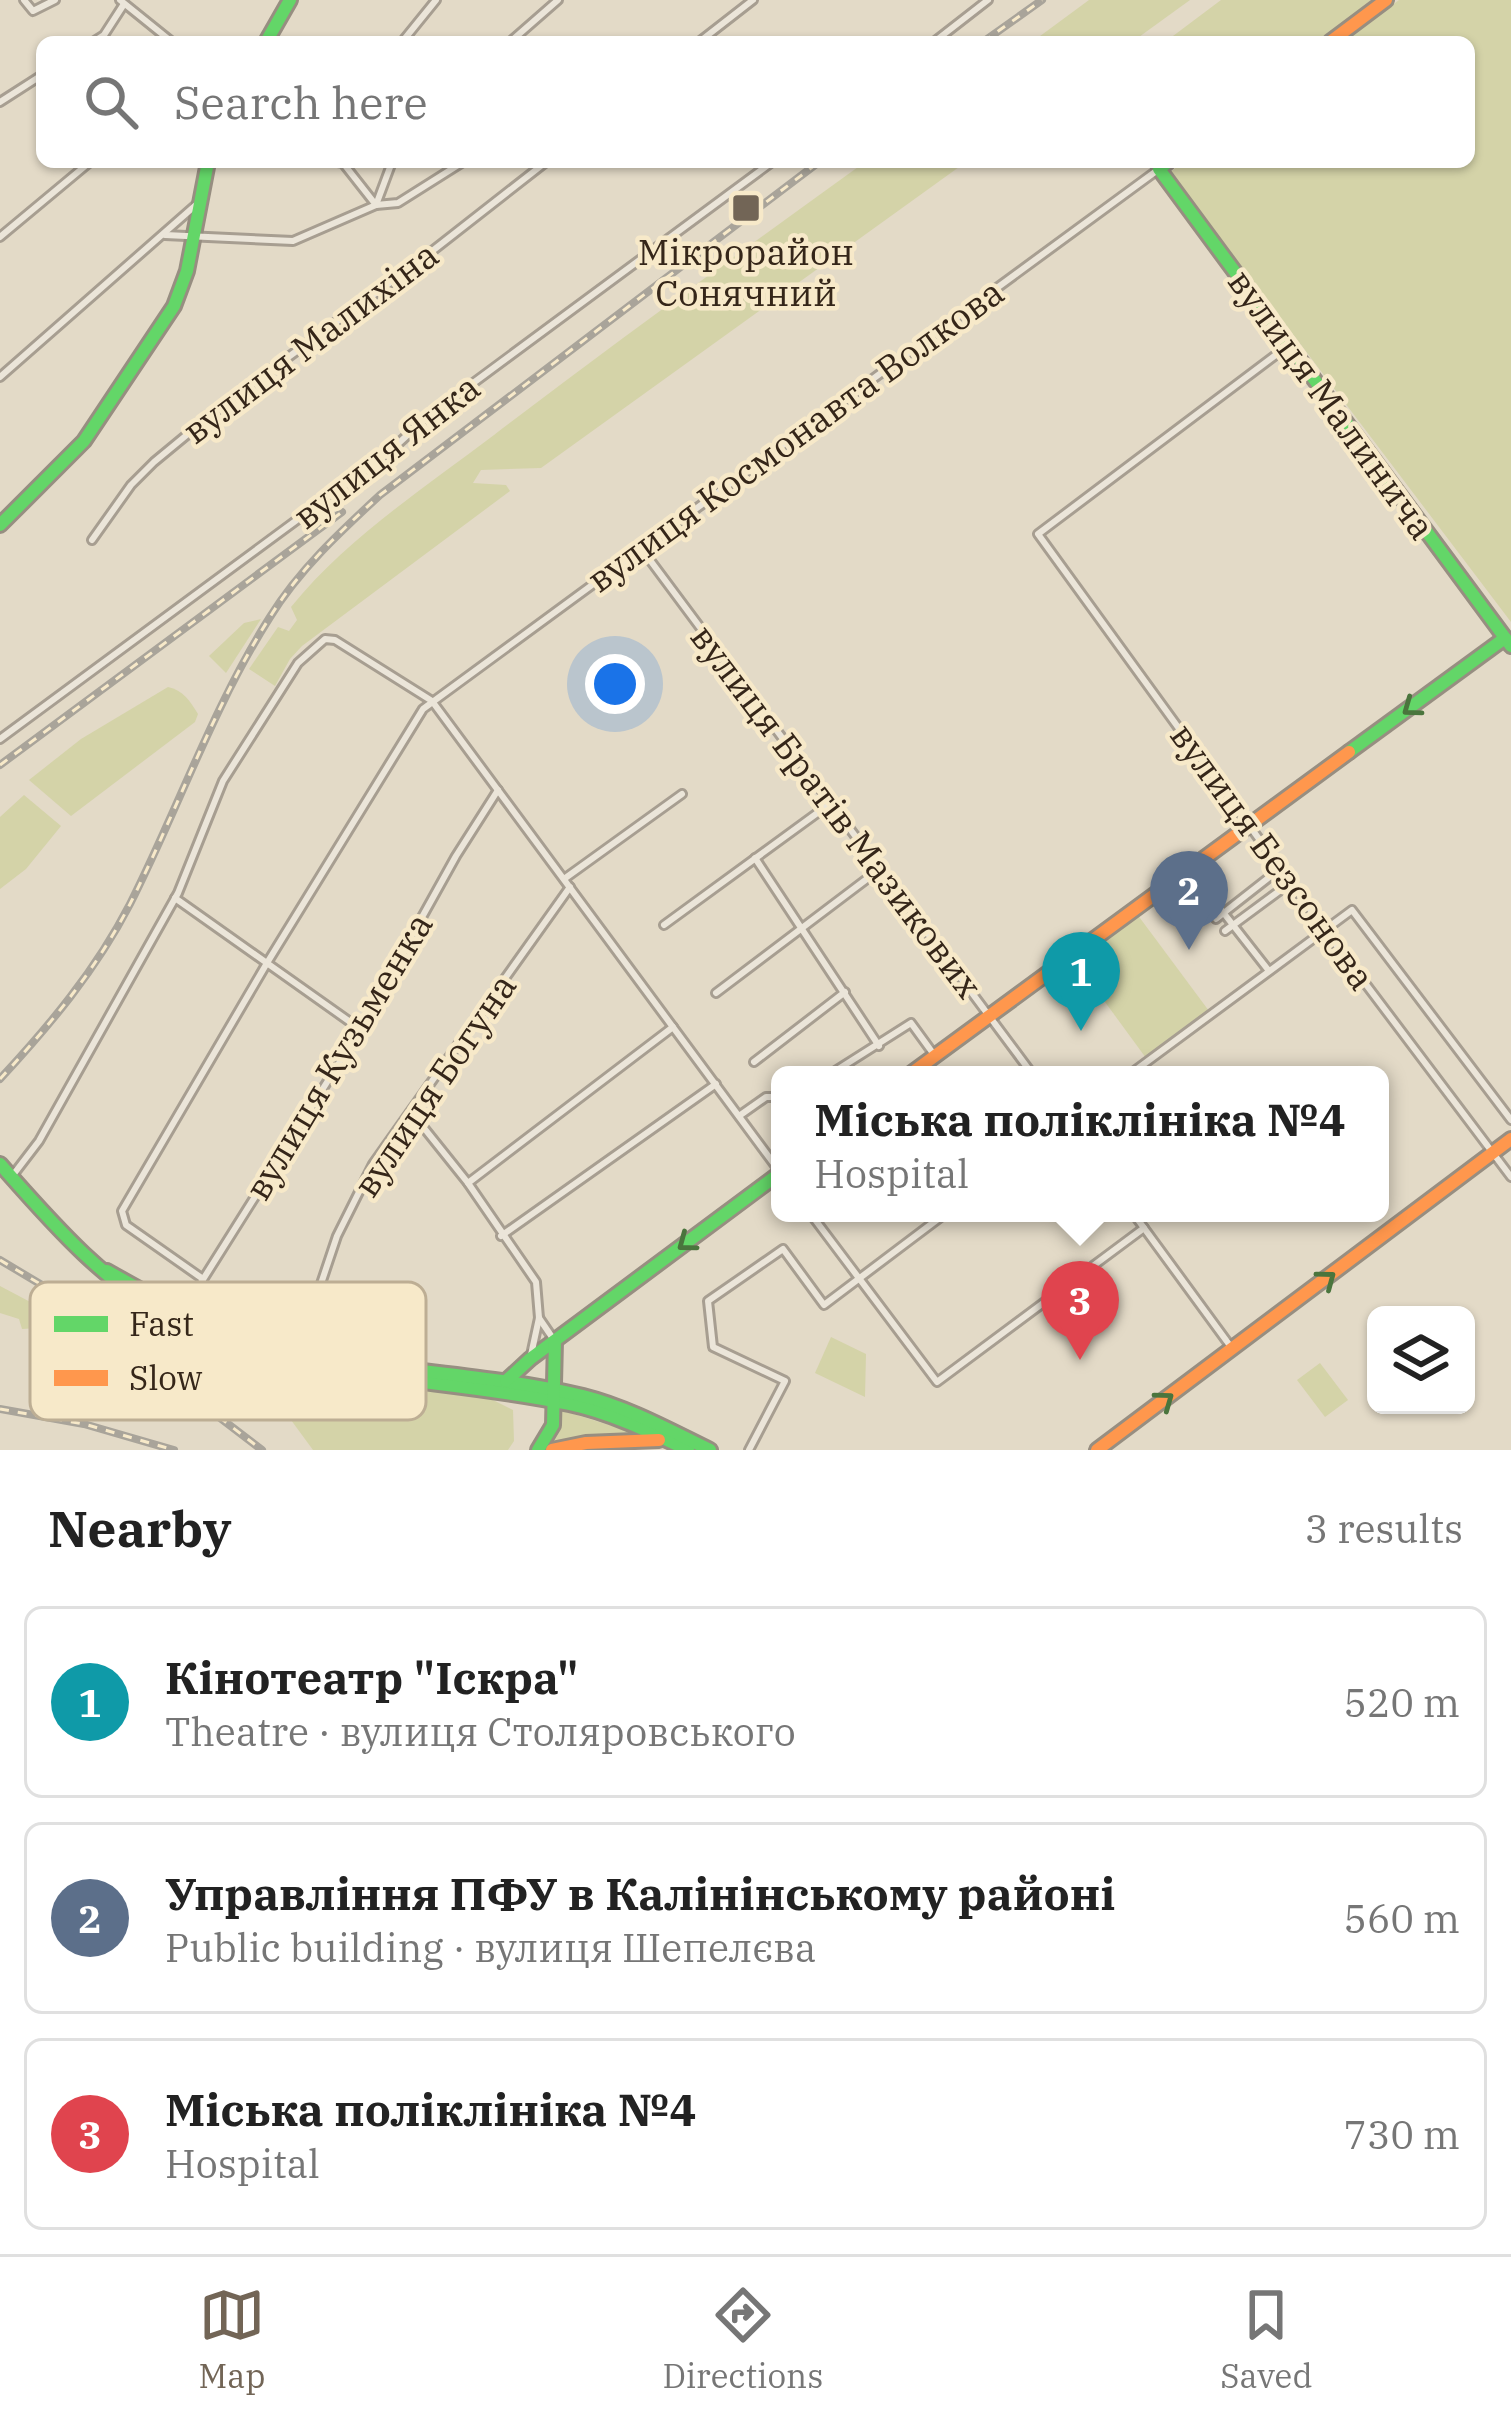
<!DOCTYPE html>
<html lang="en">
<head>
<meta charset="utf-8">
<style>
  :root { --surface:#fff; --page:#f2f2f2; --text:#222; --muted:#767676; --line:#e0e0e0; --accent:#726556 }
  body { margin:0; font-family:"IBM Plex Serif",serif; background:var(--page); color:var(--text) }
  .controls { position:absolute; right:36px; bottom:36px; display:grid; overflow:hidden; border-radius:18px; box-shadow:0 3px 9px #0004 }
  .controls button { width:108px; height:108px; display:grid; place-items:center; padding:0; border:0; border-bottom:3px solid var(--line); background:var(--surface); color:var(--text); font:60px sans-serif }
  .you { position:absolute; left:615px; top:684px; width:42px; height:42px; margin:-30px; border:9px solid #fff; border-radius:50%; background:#1a73e8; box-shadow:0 0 0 18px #1a73e833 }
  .badge { display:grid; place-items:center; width:78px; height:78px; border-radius:50%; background:var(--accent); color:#fff; font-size:39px; font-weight:700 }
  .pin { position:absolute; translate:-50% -99px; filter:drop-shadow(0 3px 6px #0008) }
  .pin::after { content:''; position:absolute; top:63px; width:42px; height:36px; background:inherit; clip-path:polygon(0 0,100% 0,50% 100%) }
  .popup { position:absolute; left:771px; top:1066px; width:618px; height:156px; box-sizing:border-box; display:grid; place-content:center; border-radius:18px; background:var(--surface); filter:drop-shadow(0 3px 9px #0005); font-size:39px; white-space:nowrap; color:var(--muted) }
  .popup b { font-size:45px; color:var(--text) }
  .popup::after { content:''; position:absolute; left:50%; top:100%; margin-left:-24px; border:24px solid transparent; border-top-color:var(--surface) }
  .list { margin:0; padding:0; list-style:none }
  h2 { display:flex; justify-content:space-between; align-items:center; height:156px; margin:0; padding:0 48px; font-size:51px }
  h2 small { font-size:39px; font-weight:400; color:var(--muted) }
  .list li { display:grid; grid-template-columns:78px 1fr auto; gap:36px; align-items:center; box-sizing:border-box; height:192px; margin:0 24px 24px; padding:0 24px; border:3px solid var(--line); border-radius:18px }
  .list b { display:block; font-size:45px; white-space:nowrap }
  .list p { margin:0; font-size:39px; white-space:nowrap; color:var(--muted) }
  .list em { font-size:39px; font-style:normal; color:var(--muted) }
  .icon { flex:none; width:66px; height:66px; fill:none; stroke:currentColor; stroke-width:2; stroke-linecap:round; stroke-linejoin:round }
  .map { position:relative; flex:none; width:1511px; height:1450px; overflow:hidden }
  .search { position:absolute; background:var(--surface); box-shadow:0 3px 9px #0004; left:36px; right:36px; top:36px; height:132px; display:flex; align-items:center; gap:30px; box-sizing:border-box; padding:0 42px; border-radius:18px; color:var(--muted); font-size:45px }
  .sheet { height:804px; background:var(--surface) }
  nav { display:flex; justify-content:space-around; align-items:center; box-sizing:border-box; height:168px; border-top:3px solid var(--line); background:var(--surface); font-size:33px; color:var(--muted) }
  nav a { display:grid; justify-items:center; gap:6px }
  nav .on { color:var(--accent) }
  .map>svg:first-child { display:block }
</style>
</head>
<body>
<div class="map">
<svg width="1511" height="1450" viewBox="0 0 1511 1450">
  <rect width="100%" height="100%" fill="#e3dac7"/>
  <!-- green -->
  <g fill="#d4d3a8">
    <polygon points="1089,0 1190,0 1132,42 1032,42"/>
    <polygon points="1221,0 1372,0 1316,42 1165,42"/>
    <polygon points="1399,0 1511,0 1511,622 1170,172 1184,162 1469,162 1469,42 1343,42"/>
    <path d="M865,162H966L541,468L481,470L473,483L506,485L510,491L302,646L290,659L275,686L249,669L278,627L289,631L297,620L291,607C347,538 423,489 494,435C616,342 740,252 865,162Z"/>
    <polygon points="261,619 226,673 209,656 244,623"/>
    <path d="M168,687C183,690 190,701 198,714L195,722L71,816L29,780L81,739Z"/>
    <polygon points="24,795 61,826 26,869 0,889 0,817"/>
    <polygon points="1137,914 1209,1011 1146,1058 1075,961"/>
    <polygon points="0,1286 36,1305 39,1328 22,1329 19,1319 0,1313"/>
    <polygon points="831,1337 866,1354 865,1397 815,1373"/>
    <polygon points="1320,1363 1348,1400 1325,1417 1297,1380"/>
    <polygon points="334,1373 493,1400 513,1410 514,1441 508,1450 313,1450 291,1420"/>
    <polygon points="561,1410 641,1435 587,1437 551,1445"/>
  </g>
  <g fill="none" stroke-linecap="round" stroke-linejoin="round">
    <defs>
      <g id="street">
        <polyline points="24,0 33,11 55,0"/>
        <polyline points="120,0 172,42"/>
        <polyline points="93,42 104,35 124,4"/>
        <polyline points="402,42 436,0"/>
        <polyline points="510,42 558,0"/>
        <polyline points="699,42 753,0"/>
        <polyline points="934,42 988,0"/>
        <polyline points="0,102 42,75"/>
        <polyline points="338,162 343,163 376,205 398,203 463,162"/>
        <polyline points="165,235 293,241 376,205 392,162"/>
        <polyline points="0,237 90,162"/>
        <polyline points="1289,345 1038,534 1325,930 1511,1177"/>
        <polyline points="0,377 197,204"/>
        <polyline points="92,540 131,485 154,462 223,405 422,259 546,162"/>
        <polyline points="641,548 1033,1075"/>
        <polyline points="0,739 389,452 426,418 772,162"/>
        <polyline points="755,858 879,1046"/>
        <polyline points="1190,870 1269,971"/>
        <polyline points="564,879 682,794"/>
        <polyline points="175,898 360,1029"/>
        <polyline points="1216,919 1281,868"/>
        <polyline points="664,925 831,803"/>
        <polyline points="1225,931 1290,883"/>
        <polyline points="716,993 880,869"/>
        <polyline points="754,1062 845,992"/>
        <polyline points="829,1075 911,1023 935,1056"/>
        <polyline points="1129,1075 1352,910 1511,1120"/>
        <polyline points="412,1113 468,1183 536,1282 539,1318 531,1355"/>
        <polyline points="739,1116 766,1097 780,1097"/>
        <polyline points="13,1175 39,1141 178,893 223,781 298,663 325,639 335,640 432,701 780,1172"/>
        <polyline points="468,1183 673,1027"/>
        <polyline points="810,1213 937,1382 1144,1228"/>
        <polyline points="1133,1213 1231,1347"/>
        <polyline points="501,1236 716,1084"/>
        <polyline points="203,1279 126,1225 122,1211 267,963 423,709 1159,169 1153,162"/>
        <polyline points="180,1316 356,1036 456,856 498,790"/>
        <polyline points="539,1318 554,1340"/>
        <polyline points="295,1361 337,1236 373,1164 570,887"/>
        <polyline points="749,1450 785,1381 713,1347 708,1301 783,1249 824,1305 946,1213"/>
      </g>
      <g id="fast">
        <polyline points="266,42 290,0"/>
        <polyline points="1168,162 1159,169 1511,646"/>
        <polyline points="0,525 84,441 174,306 187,271 208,162"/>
        <polyline points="1349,752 1505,638"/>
        <path d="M0,1164C52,1223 105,1285 177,1321C299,1382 438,1376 569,1404C611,1413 650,1432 688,1450"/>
        <path d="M107,1271C158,1300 208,1328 265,1344C369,1372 479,1371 583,1396C627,1407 669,1430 710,1450"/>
        <polyline points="506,1381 530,1359 780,1173"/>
        <polyline points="538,1450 553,1425 555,1341"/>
      </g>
      <g id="slow">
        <polyline points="1330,42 1386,0"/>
        <polyline points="909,1075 1349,752"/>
        <polyline points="552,1450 586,1443 659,1440"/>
        <polyline points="1097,1450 1511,1139"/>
      </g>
    </defs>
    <!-- street casing -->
    <use href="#street" stroke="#a79e91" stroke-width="12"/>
    <!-- fast casing -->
    <use href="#fast" stroke="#978e81" stroke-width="18"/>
    <!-- slow casing -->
    <use href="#slow" stroke="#978e81" stroke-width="18"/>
    <!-- street -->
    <use href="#street" stroke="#ebe5d9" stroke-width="6"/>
    <!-- fast -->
    <use href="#fast" stroke="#63d668" stroke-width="12"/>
    <!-- slow -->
    <use href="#slow" stroke="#ff974d" stroke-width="12"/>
    <defs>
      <g id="rail">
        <polyline points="983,42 1042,0"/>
        <polyline points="0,765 342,512"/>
        <path d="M0,1079C50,1025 96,970 130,904C178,809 213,707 270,617C299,570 340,532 380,495L819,162"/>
        <polyline points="0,1260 62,1297 262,1450"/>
        <polyline points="0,1409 84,1424 174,1450"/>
      </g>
    </defs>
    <!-- rail casing -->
    <use href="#rail" stroke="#a9a49a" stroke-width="8"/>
    <!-- rail -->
    <use href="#rail" stroke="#f7e9c9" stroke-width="3" stroke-dasharray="9" stroke-linecap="butt"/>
  </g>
  <!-- one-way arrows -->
  <defs><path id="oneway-chevron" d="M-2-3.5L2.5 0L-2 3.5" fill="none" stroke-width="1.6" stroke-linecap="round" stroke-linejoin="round" transform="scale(3)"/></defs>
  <g stroke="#4a753d">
    <use href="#oneway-chevron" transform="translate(1411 708) rotate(144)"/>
    <use href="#oneway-chevron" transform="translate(686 1243) rotate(143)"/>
    <use href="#oneway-chevron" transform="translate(1327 1279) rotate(-37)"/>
    <use href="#oneway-chevron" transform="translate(1165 1400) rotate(-36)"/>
  </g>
  <!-- markers -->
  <rect fill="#726556" stroke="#f7e9c9" stroke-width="4.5" x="731" y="193" width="30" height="30" rx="6"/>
  <g text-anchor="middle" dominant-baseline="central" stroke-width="9" stroke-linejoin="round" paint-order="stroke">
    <!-- poi labels -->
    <g font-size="36" fill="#352619" stroke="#f7e9c9">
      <text x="746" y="251">Мікрорайон<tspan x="746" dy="41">Сонячний</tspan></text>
    </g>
    <!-- street labels -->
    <g font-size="36" fill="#352619" stroke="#f7e9c9">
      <text transform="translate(310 342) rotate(-37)">вулиця Малихіна</text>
      <text transform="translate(1332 404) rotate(54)">вулиця Малинича</text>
      <text transform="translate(795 435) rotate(-36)">вулиця Космонавта Волкова</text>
      <text transform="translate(386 451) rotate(-38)">вулиця Янка</text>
      <text transform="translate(837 811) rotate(53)">вулиця Братів Мазикових</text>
      <text transform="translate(1273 856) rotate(54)">вулиця Безсонова</text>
      <text transform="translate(338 1056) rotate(-59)">вулиця Кузьменка</text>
      <text transform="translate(434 1085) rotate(-56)">вулиця Богуна</text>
    </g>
  </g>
  <!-- legend -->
  <rect x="30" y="1282" width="396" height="138" rx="18" fill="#f7e9c9" stroke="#bdae94" stroke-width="3"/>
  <rect x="54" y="1316" width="54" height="16" fill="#63d668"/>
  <rect x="54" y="1370" width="54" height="16" fill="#ff974d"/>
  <g font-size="33" fill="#352619">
    <text x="129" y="1336">Fast</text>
    <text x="129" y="1390">Slow</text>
  </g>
</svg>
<div class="controls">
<button><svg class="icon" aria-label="layers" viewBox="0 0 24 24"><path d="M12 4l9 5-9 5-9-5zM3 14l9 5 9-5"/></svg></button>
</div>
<div class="you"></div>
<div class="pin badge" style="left:1081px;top:1031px;background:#0f9aa8">1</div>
<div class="pin badge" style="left:1189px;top:950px;background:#5c6f8a">2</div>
<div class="pin badge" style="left:1080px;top:1360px;background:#e0444e">3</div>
<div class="popup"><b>Міська поліклініка №4</b>Hospital</div>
<div class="search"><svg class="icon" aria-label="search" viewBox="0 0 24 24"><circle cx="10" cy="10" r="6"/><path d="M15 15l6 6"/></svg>Search here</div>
</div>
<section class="sheet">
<h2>Nearby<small>3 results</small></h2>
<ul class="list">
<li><span class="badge" style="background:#0f9aa8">1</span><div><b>Кінотеатр &quot;Іскра&quot;</b><p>Theatre · вулиця Столяровського</p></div><em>520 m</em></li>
<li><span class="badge" style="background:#5c6f8a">2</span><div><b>Управління ПФУ в Калінінському районі</b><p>Public building · вулиця Шепелєва</p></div><em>560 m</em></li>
<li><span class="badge" style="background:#e0444e">3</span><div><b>Міська поліклініка №4</b><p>Hospital</p></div><em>730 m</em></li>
</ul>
</section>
<nav>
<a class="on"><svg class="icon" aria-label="map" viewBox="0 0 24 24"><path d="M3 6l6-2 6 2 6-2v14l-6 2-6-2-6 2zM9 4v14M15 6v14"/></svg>Map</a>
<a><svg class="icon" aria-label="directions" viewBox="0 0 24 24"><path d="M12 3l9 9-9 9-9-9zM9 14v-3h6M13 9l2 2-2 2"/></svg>Directions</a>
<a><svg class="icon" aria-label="saved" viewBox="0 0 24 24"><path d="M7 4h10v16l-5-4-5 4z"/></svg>Saved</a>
</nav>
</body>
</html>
